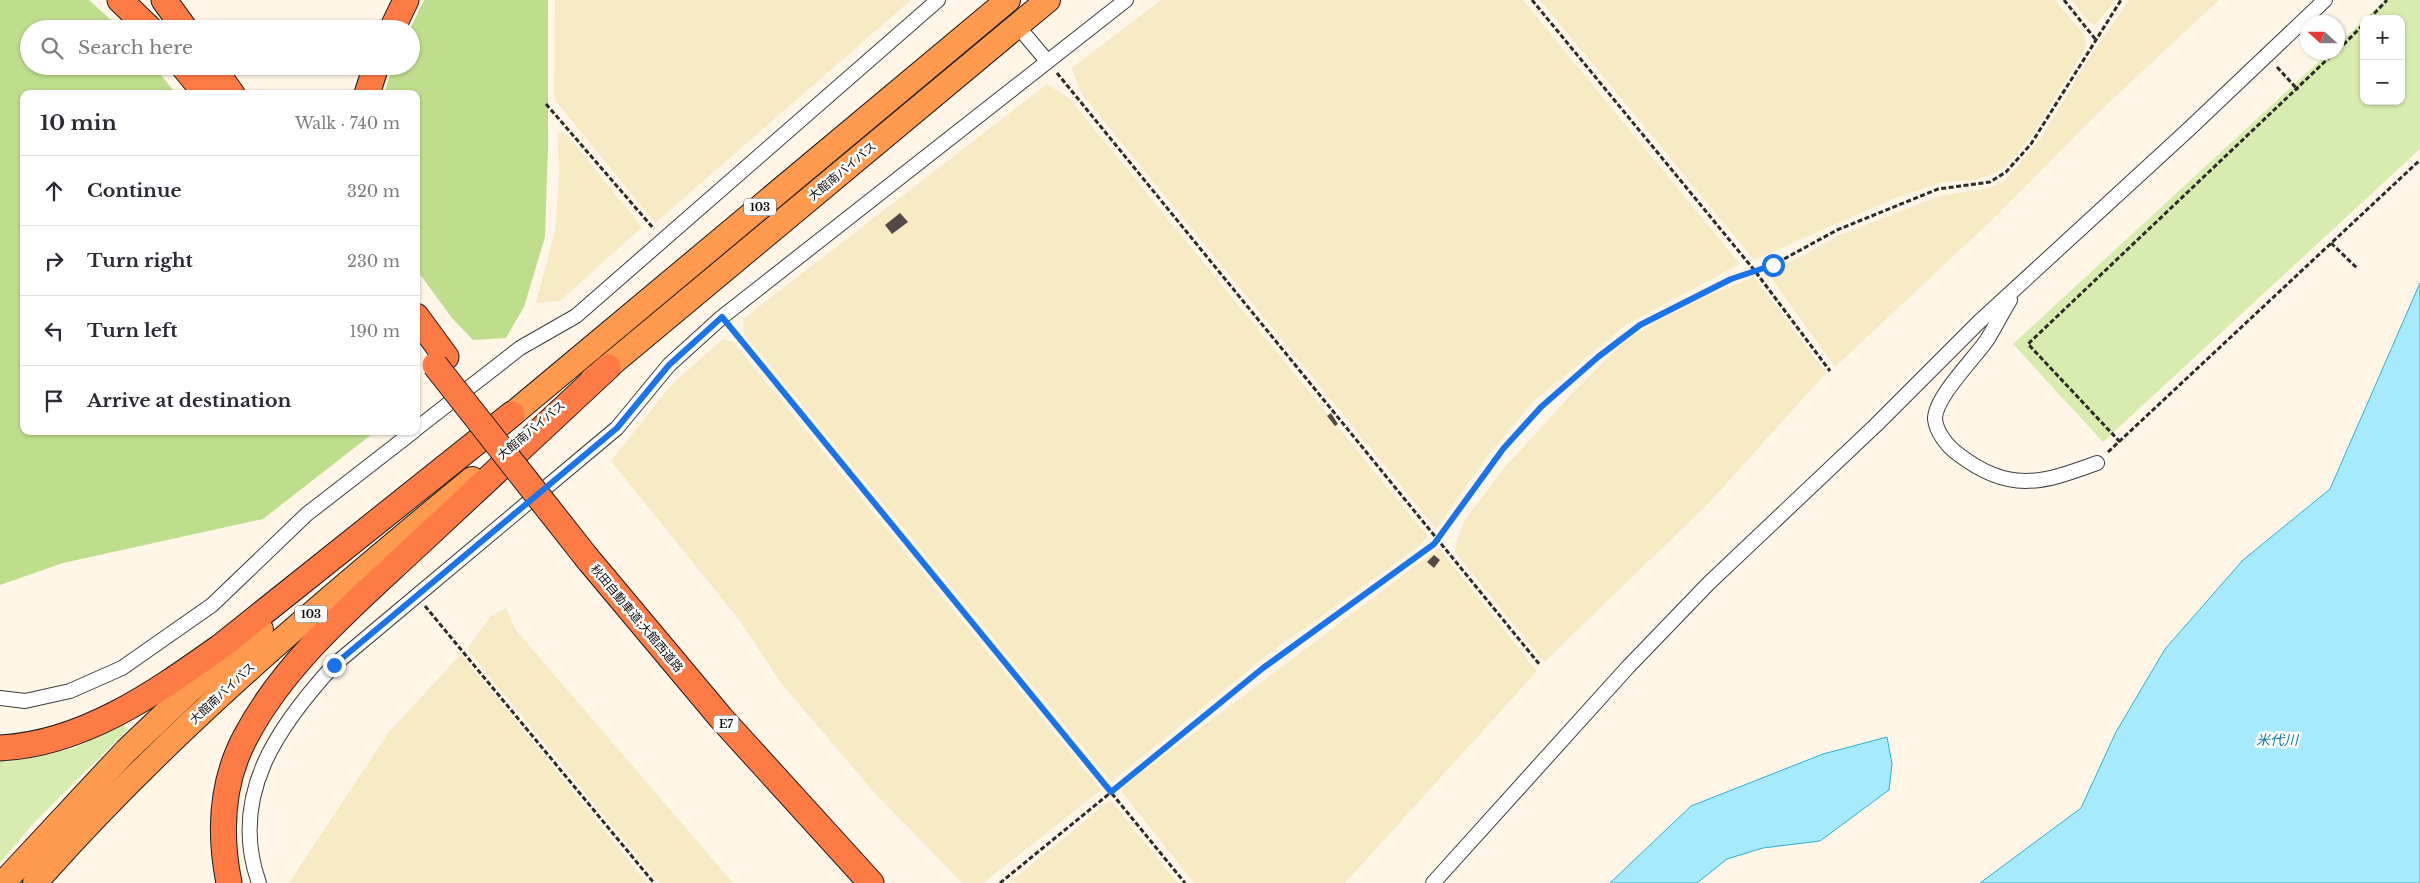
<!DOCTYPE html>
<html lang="en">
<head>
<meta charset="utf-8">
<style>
  :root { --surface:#fff; --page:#f2f2f3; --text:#2b2b33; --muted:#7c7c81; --line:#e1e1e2 }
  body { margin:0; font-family:"Libre Baskerville","Noto Sans JP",serif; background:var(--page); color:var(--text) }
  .controls { position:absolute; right:15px; top:15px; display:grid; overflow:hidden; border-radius:10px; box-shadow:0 1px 4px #0004 }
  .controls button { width:45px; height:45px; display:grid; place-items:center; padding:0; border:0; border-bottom:1px solid var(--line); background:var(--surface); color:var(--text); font:25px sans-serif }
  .compass { position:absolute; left:2300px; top:15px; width:45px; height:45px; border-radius:50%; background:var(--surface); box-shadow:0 1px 4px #0004; rotate:291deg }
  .stop { position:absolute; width:15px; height:15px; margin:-11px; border:4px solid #1a73e8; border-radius:50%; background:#fff }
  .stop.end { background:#1a73e8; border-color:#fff; box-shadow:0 1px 5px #0008 }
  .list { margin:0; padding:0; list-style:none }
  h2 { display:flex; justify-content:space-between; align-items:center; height:65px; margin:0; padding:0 20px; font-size:21px }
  h2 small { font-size:16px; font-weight:400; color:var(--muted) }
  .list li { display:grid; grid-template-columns:32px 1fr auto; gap:15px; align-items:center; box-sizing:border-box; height:70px; padding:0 20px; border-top:1px solid var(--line) }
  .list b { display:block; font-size:19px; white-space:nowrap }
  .list em { font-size:16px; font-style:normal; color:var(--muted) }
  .icon { flex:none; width:28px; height:28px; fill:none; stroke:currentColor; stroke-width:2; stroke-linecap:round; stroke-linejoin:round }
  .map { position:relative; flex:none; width:2420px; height:883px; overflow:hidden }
  .search { position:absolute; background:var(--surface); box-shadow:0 1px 4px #0004; left:20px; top:20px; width:400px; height:55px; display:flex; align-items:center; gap:12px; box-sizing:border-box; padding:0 18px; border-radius:28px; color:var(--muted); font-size:19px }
  .panel { position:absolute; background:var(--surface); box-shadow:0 1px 4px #0004; left:20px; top:90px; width:400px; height:345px; border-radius:10px }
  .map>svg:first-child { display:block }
</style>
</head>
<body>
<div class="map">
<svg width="2420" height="883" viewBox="0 0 2420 883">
  <rect width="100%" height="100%" fill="#fff6e7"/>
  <!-- farmland -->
  <g fill="#f7eac5">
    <polygon points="555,0 911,0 655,223 554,99"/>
    <polygon points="1161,0 1523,0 1740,264 1627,324 1534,401 1489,454 1436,529 1081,93 1072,68"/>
    <polygon points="1540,0 2055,0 2085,36 2086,47 2032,136 2005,167 1991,175 1974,180 1943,182 1893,199 1754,260"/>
    <polygon points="2071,0 2116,0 2095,25 2089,22"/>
    <polygon points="2129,0 2219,0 2102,109 1994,218 1835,367 1771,278 1778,269 1840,235 1939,196 1990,188 2005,181 2042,136 2088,60"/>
    <polygon points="1047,84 1070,99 1428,537 1410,553 1271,652 1111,782 744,334 743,319"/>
    <polygon points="557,131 567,135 642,227 560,301 536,303 555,231 559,173"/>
    <polygon points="1754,277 1826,373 1708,504 1544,662 1455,552 1457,539 1466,518 1505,467 1577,388 1622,344 1654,323 1703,298"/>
    <polygon points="723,339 733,342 1101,790 983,883 962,883 873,791 781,683 740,621 611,461 672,384"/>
    <polygon points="1439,548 1537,671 1345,883 1194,883 1121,791 1137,776"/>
    <polygon points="506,608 515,629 733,883 659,883 467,649 491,616"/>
    <polygon points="461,654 647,883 289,883 388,733"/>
    <polygon points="1110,800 1178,883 1009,883"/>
  </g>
  <!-- green -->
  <g fill="#d9ecaf">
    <polygon points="2385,0 2420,0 2420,149 2103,442 2013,344 2328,53 2338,52 2338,44 2364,20 2364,101 2401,101 2401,19 2365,19"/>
    <polygon points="122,724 128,729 31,826 0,863 0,761 8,762 75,748"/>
  </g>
  <!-- forest -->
  <g fill="#bfde8d">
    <polygon points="0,0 89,0 121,29 29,29 29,66 154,66 176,94 24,94 24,431 376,431 263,519 63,563 0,585"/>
    <polygon points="424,0 548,0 548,147 545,237 524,307 506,338 473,340 452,318 416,269 416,94 384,94 393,66 411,66 410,29"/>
  </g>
  <!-- water -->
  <g fill="#a7eafb" stroke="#29b0d8">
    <polygon points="2420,283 2420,883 1980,883 2081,808 2116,732 2165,649 2243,560 2330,489"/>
    <polygon points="1887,737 1892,764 1889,790 1820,841 1763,848 1727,859 1697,883 1610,883 1691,806 1823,754"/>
  </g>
  <!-- building -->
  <g fill="#544946">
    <polygon points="900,213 908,222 892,234 885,225"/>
    <polygon points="1331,413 1338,424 1335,426 1327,416"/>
    <polygon points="1434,555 1440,560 1434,568 1427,562"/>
  </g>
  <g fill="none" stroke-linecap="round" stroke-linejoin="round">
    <defs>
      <g id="minor">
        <polyline points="1026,36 1047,61"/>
        <path d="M2010,300C2002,313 1995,327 1987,340C1974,359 1935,397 1935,419C1936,432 1948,447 1958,454C2009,493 2040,484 2097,463"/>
        <polyline points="416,429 520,348 576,316 938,0"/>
        <polyline points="0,698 25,701 70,691 122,668 212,605 307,514 414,431"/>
        <path d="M259,883C228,796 278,726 334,665L617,428L669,365L722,317L1126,0"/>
        <polyline points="1433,883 1628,667 1709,583 1876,425 1980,321 2188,130 2325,0"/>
      </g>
      <g id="trunk">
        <polyline points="592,380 1048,0"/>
        <polyline points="497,427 1008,0"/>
        <polyline points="3,883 126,751 188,692 261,629"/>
        <path d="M35,883C167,733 318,606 472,479"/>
      </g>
      <g id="motorway">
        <polyline points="120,0 150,29"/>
        <polyline points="164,0 185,29"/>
        <polyline points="392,29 406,0"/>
        <polyline points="183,66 206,94"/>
        <polyline points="212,66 232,94"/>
        <polyline points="367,94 376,66"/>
        <polyline points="416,316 446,357"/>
        <polyline points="587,558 721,718 871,883"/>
        <path d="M0,748C83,744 155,693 220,647L512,414"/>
        <path d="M229,883C219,833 221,782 246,736C285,662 354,604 414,548C478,488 543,428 608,367"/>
      </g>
    </defs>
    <!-- minor casing -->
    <use href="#minor" stroke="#3d3d3d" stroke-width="16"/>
    <!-- trunk casing -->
    <use href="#trunk" stroke="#1b1b1b" stroke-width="26"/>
    <!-- motorway casing -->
    <use href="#motorway" stroke="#1b1b1b" stroke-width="27"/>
    <!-- path -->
    <g stroke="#2c2c2c" stroke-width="3" stroke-dasharray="5 2.5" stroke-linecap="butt">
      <polyline points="1532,0 1755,271 1830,371"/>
      <polyline points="2064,0 2096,40"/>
      <polyline points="2369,19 2387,0"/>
      <polyline points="2338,50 2364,24"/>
      <polyline points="2277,67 2298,90"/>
      <polyline points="1057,73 1540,665"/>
      <polyline points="546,104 654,229"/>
      <polyline points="2331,243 2358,269"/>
      <polyline points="732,329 1185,883"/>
      <polyline points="2120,442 2028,344 2335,52"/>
      <polyline points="2108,452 2420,160"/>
      <polyline points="425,606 654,883"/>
      <polyline points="1000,883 1263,668 1434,544 1503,449 1541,407 1599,357 1640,325 1731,279 1773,265 1837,230 1938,189 1990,182 2006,172 2031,144 2121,0"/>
    </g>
    <!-- minor -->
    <use href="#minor" stroke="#fff" stroke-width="14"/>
    <!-- trunk -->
    <use href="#trunk" stroke="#ff9a4e" stroke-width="24"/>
    <!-- motorway -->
    <use href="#motorway" stroke="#ff7b45" stroke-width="25"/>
    <defs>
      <polyline id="motorway-bridge" points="435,365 587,558"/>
    </defs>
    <!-- motorway-bridge casing -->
    <use href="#motorway-bridge" stroke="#1b1b1b" stroke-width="27" stroke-linecap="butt"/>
    <!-- motorway-bridge -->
    <use href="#motorway-bridge" stroke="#ff7b45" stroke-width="25"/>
  </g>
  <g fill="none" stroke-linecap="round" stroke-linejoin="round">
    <!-- route -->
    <polyline stroke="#1a73e8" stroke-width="6" points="334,665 617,428 669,365 722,317 1111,792 1263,668 1434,544 1503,449 1541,407 1598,357 1640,325 1731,279 1773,265"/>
  </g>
  <g text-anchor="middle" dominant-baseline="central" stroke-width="5" stroke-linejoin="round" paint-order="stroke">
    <!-- shield labels -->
    <g fill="#fff" stroke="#545454" stroke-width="1">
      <rect x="744" y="198.5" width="32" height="17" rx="4"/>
      <rect x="295" y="605.5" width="32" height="17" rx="4"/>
      <rect x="713.5" y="715.5" width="25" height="17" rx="4"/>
    </g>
    <g font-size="11" font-weight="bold" fill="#0a0a0a">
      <text x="760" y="207">103</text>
      <text x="311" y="614">103</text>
      <text x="726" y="724">E7</text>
    </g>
    <!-- street labels -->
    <g font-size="12" fill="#0a0a0a" stroke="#fff">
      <text transform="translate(842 171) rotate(-40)">大館南バイパス</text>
      <text transform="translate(531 430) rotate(-40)">大館南バイパス</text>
      <text transform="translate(637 618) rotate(50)">秋田自動車道;大館西道路</text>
      <text transform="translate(222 693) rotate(-43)">大館南バイパス</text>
    </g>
    <!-- water labels -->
    <g font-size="14" font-style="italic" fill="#0b7ca4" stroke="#fff">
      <text x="2277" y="740">米代川</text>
    </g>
  </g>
</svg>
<div class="controls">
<button>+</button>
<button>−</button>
</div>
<svg class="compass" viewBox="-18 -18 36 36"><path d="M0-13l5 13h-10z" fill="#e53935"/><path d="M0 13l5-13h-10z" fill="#7c7c81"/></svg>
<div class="stop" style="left:1773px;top:265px"></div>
<div class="stop end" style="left:334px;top:665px"></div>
<div class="search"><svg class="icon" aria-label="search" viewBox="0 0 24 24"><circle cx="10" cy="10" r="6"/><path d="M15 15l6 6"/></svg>Search here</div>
<section class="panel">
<h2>10 min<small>Walk · 740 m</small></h2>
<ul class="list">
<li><svg class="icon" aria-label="ahead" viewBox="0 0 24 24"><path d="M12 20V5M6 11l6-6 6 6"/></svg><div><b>Continue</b></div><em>320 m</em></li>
<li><svg class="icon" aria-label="right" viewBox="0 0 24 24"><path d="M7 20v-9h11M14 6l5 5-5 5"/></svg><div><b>Turn right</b></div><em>230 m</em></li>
<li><svg class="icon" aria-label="left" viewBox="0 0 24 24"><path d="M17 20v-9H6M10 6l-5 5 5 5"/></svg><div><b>Turn left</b></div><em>190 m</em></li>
<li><svg class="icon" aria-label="arrive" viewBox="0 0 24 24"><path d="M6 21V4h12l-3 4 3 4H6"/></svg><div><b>Arrive at destination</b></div></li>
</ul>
</section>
</div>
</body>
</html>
